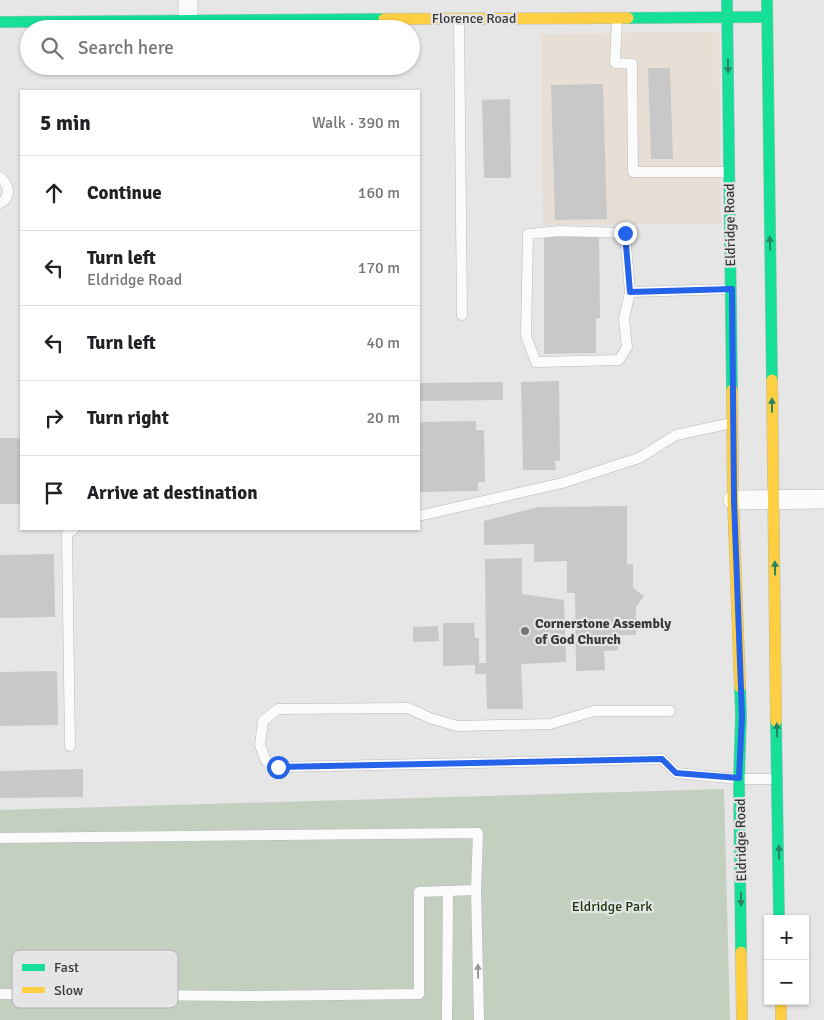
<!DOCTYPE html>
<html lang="en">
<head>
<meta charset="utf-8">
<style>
  :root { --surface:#fff; --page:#f2f2f2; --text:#202124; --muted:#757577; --line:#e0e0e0 }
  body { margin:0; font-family:Signika,sans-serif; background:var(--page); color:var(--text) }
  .controls { position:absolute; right:15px; bottom:15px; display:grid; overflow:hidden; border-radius:0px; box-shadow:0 1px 4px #0004 }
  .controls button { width:45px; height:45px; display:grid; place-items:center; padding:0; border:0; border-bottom:1px solid var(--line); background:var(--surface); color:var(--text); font:25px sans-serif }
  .stop { position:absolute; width:15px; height:15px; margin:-11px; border:4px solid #2563eb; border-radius:50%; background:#fff }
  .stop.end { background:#2563eb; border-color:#fff; box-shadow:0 1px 5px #0008 }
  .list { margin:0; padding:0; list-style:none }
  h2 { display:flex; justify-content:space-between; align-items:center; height:65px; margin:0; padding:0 20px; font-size:21px }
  h2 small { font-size:16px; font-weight:400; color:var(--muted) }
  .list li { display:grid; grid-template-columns:32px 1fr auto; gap:15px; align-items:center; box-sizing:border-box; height:75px; padding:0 20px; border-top:1px solid var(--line) }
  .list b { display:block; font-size:19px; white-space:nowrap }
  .list p { margin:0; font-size:16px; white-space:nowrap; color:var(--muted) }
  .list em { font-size:16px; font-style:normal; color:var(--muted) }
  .icon { flex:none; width:28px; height:28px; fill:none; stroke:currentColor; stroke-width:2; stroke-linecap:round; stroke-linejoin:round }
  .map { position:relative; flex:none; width:824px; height:1020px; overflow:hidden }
  .search { position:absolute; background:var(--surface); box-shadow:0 1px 4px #0004; left:20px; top:20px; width:400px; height:55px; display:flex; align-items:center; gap:12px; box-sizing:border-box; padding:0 18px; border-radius:28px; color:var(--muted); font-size:19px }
  .panel { position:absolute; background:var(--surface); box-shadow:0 1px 4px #0004; left:20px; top:90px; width:400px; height:440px; border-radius:0px }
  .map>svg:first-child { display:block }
</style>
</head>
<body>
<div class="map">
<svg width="824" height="1020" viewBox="0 0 824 1020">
  <rect width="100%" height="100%" fill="#e6e6e7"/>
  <!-- commercial -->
  <polygon fill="#e7dfd5" points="719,32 721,223 543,225 541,34"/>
  <!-- green -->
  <polygon fill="#c4d0bf" points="724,789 730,1020 0,1020 0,810"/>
  <!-- building -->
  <g fill="#c8c8c9">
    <polygon points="648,68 670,68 673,159 651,159"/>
    <polygon points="603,84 607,219 555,220 551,85"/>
    <polygon points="510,99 511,178 484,178 482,100"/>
    <polygon points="544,237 599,237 600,318 596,318 596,353 544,354"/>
    <polygon points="559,381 560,461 555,461 556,470 523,470 521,382"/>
    <polygon points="503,382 503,400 419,401 419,383"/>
    <polygon points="476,421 476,430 484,430 485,482 478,482 478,491 419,492 419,422"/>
    <rect x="0" y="438" width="21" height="66"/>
    <polygon points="627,506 627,564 633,564 633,588 644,596 636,607 636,635 618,635 618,650 604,651 605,670 576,671 575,593 567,593 567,561 534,562 534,544 484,545 484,521 538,507"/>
    <polygon points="54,554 55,617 0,618 0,555"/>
    <polygon points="522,558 522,594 564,600 566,662 521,664 523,709 487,709 486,674 475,674 475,665 443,666 443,623 474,623 475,638 479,638 479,663 486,663 485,559"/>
    <polygon points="438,626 439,641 413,642 413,627"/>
    <polygon points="57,671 58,725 0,726 0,672"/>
    <polygon points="83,769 83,797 0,798 0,771"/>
  </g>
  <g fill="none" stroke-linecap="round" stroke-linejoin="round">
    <defs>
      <g id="lane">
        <polyline points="617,18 615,63 632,64 633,172 727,172"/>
        <polyline points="459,19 462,315"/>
        <path d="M0,177C9,185 12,197 0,203"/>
        <polyline points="630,292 625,233 560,231 528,234 526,336 536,362 619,360 627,347 624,319 630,292 731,289"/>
        <polyline points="419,516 562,483 639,458 676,435 732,423"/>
        <polyline points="670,711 594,711 550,724 457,726 430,718 408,708 278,709 263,721 260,745 266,761 278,767 662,759 676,773 739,779 777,779"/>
        <polyline points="70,746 67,534 74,529"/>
        <polyline points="0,838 478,833 476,890 479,1020"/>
        <polyline points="0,994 247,996 419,994 419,892 476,890"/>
        <polyline points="447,1020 448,891"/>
      </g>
      <g id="street">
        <polyline points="188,0 188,21"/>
        <polyline points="733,500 824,499"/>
      </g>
      <g id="fast">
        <polyline points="727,0 732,390"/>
        <polyline points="767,0 772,380"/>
        <polyline points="628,18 767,17"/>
        <polyline points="0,22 384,19"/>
        <polyline points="740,687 741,715 739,779 741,952"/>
        <polyline points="776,721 779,919"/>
      </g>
      <g id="slow">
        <polyline points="384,19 628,18"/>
        <polyline points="772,380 776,721"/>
        <polyline points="732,390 733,500 740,687"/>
        <polyline points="741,952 742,1020"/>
        <polyline points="781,1001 781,1020"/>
      </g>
    </defs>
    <!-- lane casing -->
    <use href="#lane" stroke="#b9b9ba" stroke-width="11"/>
    <!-- street casing -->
    <use href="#street" stroke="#b9b9ba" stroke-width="20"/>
    <!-- fast casing -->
    <use href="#fast" stroke="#b9b9ba" stroke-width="12"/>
    <!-- slow casing -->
    <use href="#slow" stroke="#b9b9ba" stroke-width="12"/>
    <!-- lane -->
    <use href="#lane" stroke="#fbfbfb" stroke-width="10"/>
    <!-- street -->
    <use href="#street" stroke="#fbfbfb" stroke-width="19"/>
    <!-- fast -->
    <use href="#fast" stroke="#16e098" stroke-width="11"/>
    <!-- slow -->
    <use href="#slow" stroke="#ffcf43" stroke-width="11"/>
  </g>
  <!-- one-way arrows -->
  <defs><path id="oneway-solid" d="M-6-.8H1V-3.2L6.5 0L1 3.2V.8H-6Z" transform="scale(1.25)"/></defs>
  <g fill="#298464">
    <use href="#oneway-solid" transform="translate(728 66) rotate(89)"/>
    <use href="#oneway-solid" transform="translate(770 243) rotate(-91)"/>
    <use href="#oneway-solid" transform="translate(772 405) rotate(-91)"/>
    <use href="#oneway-solid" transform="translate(775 568) rotate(-91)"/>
    <use href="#oneway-solid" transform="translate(777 730) rotate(-91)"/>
    <use href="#oneway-solid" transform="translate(779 852) rotate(-91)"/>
    <use href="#oneway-solid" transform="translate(741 899) rotate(90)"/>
  </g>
  <use fill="#9a9a9a" href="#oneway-solid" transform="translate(478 971) rotate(-91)"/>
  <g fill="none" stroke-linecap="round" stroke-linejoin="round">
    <!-- route -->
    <polyline stroke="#2563eb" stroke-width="6" points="278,767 662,759 676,773 739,778 742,716 734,500 732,289 630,292 625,233"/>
  </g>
  <!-- markers -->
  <circle fill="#767677" stroke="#e5e5e8" stroke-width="2" cx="525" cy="631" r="5"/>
  <g text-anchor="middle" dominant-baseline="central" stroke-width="4.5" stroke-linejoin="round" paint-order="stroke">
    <!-- street labels -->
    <g font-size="14" fill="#39393a" stroke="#e5e5e8">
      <text x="474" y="18">Florence Road</text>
      <text transform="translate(730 225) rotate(-91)">Eldridge Road</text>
      <text transform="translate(741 840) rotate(-91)">Eldridge Road</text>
    </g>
    <!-- poi labels -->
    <g font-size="14" font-weight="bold" fill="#39393a" stroke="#e5e5e8" text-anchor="start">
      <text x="535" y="623">Cornerstone Assembly<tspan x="535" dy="16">of God Church</tspan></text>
    </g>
    <!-- park labels -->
    <g font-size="14" fill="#1a3509" stroke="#e5e5e8">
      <text x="612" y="906">Eldridge Park</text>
    </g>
  </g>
  <!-- legend -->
  <rect x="12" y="950" width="166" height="58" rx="8" fill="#e5e5e8" stroke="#b1b1b4" stroke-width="1"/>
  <rect x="22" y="964" width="23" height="7" fill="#16e098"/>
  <rect x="22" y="987" width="23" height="6" fill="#ffcf43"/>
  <g font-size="14" fill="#39393a">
    <text x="54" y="972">Fast</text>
    <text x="54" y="995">Slow</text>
  </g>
</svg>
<div class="controls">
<button>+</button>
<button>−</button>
</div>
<div class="stop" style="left:278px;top:767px"></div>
<div class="stop end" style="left:625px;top:233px"></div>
<div class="search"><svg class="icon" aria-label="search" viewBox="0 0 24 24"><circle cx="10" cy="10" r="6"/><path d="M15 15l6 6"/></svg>Search here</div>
<section class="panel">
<h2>5 min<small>Walk · 390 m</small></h2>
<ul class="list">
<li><svg class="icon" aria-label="ahead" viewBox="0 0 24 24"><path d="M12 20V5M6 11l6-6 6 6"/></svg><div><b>Continue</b></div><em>160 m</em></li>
<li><svg class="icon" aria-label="left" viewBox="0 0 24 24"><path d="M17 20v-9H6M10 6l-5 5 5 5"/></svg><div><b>Turn left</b><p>Eldridge Road</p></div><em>170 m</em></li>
<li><svg class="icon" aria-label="left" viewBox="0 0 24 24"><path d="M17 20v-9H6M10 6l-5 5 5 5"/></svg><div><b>Turn left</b></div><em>40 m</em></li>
<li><svg class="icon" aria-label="right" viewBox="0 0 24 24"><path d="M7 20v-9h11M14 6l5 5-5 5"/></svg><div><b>Turn right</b></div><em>20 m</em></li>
<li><svg class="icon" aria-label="arrive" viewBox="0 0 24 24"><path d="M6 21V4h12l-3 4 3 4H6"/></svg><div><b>Arrive at destination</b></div></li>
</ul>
</section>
</div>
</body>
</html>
